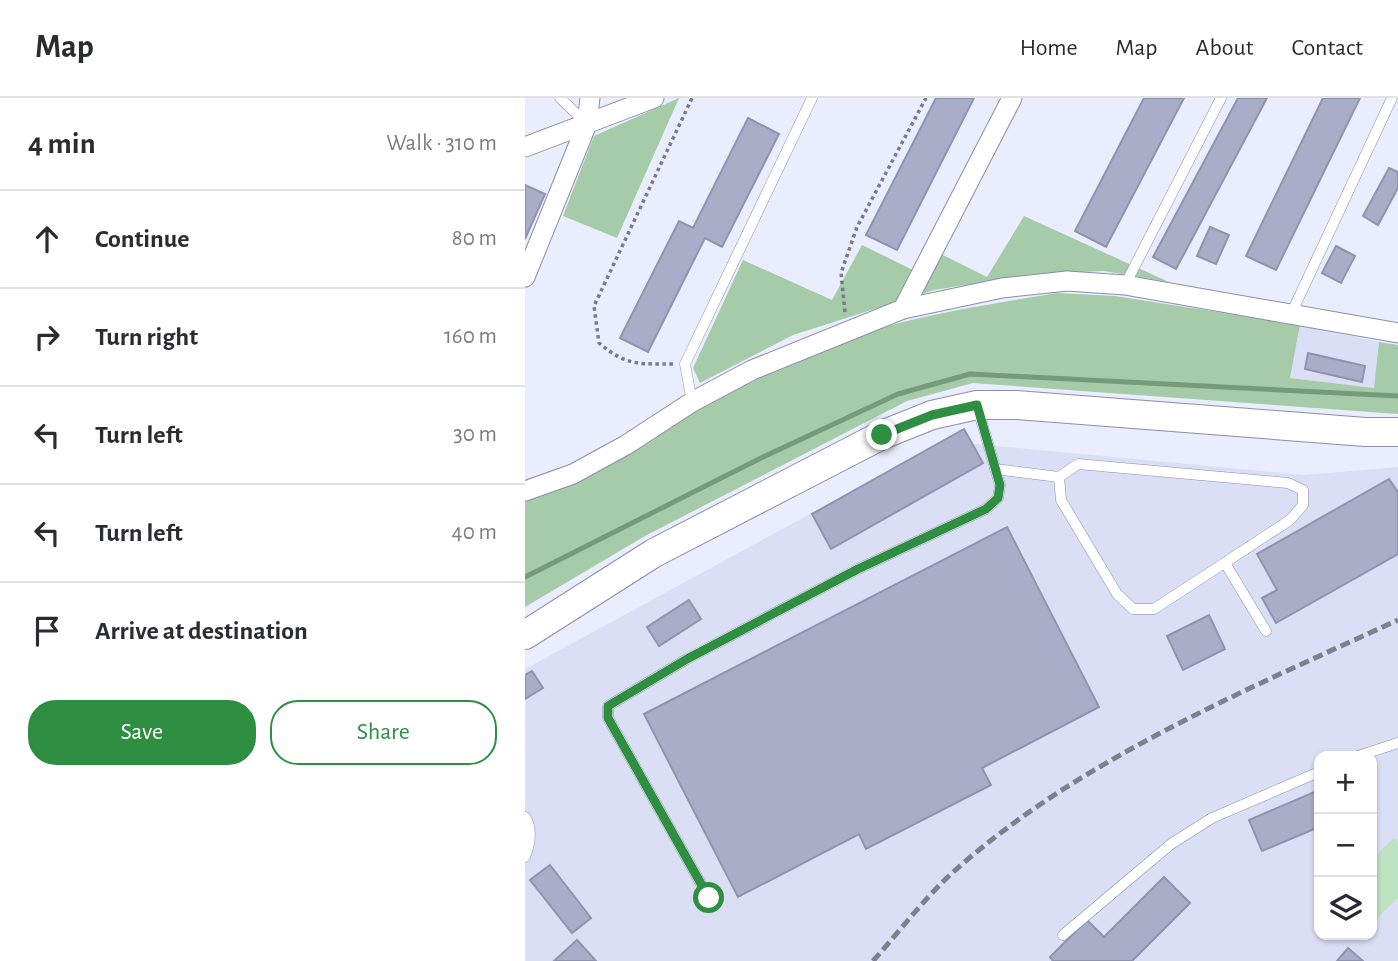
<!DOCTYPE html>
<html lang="en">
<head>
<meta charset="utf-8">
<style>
  :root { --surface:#fff; --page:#f7f7f7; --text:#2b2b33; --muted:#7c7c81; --line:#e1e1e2; --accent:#2e8e41 }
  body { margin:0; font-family:"Alegreya Sans",sans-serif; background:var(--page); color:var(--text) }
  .controls { position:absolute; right:21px; bottom:21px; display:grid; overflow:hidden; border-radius:14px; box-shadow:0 2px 5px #0004 }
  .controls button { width:63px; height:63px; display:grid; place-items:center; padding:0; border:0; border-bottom:2px solid var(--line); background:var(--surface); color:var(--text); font:35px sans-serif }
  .stop { position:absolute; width:21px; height:21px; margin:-16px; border:5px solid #2e8e41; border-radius:50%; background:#fff }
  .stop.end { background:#2e8e41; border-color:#fff; box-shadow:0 2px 7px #0008 }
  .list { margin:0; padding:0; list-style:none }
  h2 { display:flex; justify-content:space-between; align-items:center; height:91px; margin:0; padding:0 28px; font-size:30px }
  h2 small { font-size:23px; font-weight:400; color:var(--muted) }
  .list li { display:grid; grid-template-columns:46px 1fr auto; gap:21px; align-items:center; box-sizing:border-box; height:98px; padding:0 28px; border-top:2px solid var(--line) }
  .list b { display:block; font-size:26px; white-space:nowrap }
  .list em { font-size:23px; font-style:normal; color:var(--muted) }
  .actions { display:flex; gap:14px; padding:21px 28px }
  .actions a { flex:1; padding:16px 0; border:2px solid var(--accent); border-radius:28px; text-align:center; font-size:24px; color:var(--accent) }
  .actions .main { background:var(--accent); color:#fff }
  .icon { flex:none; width:38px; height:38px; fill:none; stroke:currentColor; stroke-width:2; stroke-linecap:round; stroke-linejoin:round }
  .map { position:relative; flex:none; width:873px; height:863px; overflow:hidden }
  header { display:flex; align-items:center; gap:42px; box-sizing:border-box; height:98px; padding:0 35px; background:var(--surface); border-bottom:2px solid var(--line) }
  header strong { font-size:33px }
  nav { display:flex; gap:38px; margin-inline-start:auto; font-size:24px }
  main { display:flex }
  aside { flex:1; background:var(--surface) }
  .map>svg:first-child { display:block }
</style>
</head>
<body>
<header>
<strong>Map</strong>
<nav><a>Home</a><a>Map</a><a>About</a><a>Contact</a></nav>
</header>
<main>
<aside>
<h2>4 min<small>Walk · 310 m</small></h2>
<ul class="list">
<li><svg class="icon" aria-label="ahead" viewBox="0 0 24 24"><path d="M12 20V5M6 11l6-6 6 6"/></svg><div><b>Continue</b></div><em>80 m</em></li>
<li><svg class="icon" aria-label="right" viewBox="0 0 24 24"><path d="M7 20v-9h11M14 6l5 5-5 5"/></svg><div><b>Turn right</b></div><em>160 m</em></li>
<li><svg class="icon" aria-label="left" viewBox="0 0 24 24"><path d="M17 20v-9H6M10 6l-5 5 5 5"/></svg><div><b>Turn left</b></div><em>30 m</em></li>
<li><svg class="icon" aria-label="left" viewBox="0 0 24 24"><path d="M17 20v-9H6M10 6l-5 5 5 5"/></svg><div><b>Turn left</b></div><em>40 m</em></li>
<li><svg class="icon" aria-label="arrive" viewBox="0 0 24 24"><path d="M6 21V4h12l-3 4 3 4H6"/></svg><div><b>Arrive at destination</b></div></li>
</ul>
<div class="actions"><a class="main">Save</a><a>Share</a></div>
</aside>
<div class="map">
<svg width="873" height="863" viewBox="0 0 873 863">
  <rect width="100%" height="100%" fill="#eaedfe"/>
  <!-- built -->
  <g fill="#dbdff5" fill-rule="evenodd">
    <polygon points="775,227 854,244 850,290 765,280"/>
    <path d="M419,343L780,377L873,369V863H0V571ZM794,658H847V837H794Z"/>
  </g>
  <!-- green -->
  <polygon fill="#bde3c0" points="869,740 873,743 873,800 847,825 847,761"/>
  <!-- forest -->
  <g fill="#a5cba8">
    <polygon points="154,0 92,140 38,118 69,38"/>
    <polygon points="499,118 644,184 579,173 509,176 409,192 268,237 175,285 168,270 218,162 307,202 337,147 404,180 416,156 462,179"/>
    <path d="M531,195L590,198L775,227L765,280L849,290L854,244L873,247V316L448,285L382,303L120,438L0,509V403C82,375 148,321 226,284C273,262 323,238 374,225C425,212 479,204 531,195Z"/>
  </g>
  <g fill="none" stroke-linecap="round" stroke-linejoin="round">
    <!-- stream -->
    <polyline stroke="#769b79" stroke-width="5" points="0,479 236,360 373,296 445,276 873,298"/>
  </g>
  <!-- building -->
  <g fill="#a9adc8" stroke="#8f94ae" stroke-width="2">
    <polygon points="411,0 449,0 372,152 341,137"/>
    <polygon points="619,0 659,0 581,149 550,133"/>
    <polygon points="713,0 742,0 651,171 628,159"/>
    <polygon points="798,0 835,0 751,172 721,158"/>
    <polygon points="223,20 254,36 197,149 180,140 123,254 95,240 154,123 168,130"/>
    <polygon points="864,70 873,74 873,90 853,127 838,118"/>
    <polygon points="0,87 20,96 0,141"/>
    <polygon points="685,129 704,137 691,166 672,158"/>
    <polygon points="811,148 830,158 816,185 797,175"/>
    <polygon points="783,255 840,268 837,284 780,271"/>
    <polygon points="439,331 458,365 306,451 287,416"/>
    <polygon points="864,381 873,394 873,456 751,525 737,500 752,492 732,456"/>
    <polygon points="482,429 574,609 457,670 466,687 341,751 334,736 213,799 119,616"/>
    <polygon points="164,502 176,521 134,548 122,529"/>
    <polygon points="684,517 700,551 658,572 642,538"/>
    <polygon points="7,573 18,590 0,601 0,577"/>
    <polygon points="794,692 794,729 737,753 724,722"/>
    <polygon points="25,767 66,820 47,835 5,782"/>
    <polygon points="639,779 665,805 607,863 528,863 525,859 562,822 579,839"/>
    <polygon points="52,842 71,863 29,863"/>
    <polygon points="823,850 838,863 812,863"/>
  </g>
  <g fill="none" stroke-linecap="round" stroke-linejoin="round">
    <defs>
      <g id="lane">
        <polyline points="35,0 62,26"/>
        <polyline points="600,187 696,0"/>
        <polyline points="767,214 867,0"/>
        <polyline points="167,304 160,266 287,0"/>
        <polygon points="553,366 763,385 778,392 778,407 765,422 629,511 608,511 592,496 536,402 534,379"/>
        <polyline points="470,371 534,379"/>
        <polyline points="700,465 741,533"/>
        <polyline points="833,658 873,645"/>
        <path d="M0,719C8,731 5,746 0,759"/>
        <polyline points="184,800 83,620 83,608 162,561 333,471 461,411 473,400 475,387 453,311"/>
        <polyline points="538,837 646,746 687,720 794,674"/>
      </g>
      <g id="street">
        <polyline points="0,49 129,0"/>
        <polyline points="0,179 62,26 65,0"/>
        <polyline points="378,211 487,0"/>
        <polyline points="0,393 48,376 101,347 167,304 227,272 378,211 477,190 542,183 600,187 873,235"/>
      </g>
      <polyline id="secondary" points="0,537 129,455 357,337 407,317 452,307 491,307 840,334 873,334"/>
    </defs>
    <!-- lane casing -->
    <use href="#lane" stroke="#8a8ea8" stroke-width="11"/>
    <!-- street casing -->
    <use href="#street" stroke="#8a8ea8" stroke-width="21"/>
    <!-- secondary casing -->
    <use href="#secondary" stroke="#8a8ea8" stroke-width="30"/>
    <!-- path -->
    <g stroke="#797b89" stroke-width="3.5" stroke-dasharray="3.5 3.5" stroke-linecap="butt">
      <polyline points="320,214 316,175 332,129 401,0"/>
      <path d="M148,266C114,266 101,268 74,245L69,208L167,0"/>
    </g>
    <!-- lane -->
    <use href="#lane" stroke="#fff" stroke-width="10"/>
    <!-- street -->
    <use href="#street" stroke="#fff" stroke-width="19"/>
    <!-- secondary -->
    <use href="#secondary" stroke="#fff" stroke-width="28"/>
    <!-- rail -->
    <path stroke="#7e808e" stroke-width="5" stroke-dasharray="10 5" stroke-linecap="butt" d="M348,863C374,834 398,802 426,776C549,664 723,591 873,522"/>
  </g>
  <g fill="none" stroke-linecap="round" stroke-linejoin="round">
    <!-- route -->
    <polyline stroke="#2e8e41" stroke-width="9" points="184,800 83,620 83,608 162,561 333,471 461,411 473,400 475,387 452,307 407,317 357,337"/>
  </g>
</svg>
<div class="controls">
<button>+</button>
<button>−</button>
<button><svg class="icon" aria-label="layers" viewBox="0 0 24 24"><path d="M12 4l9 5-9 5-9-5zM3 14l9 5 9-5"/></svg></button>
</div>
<div class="stop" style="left:184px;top:800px"></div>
<div class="stop end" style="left:357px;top:337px"></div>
</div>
</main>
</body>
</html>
